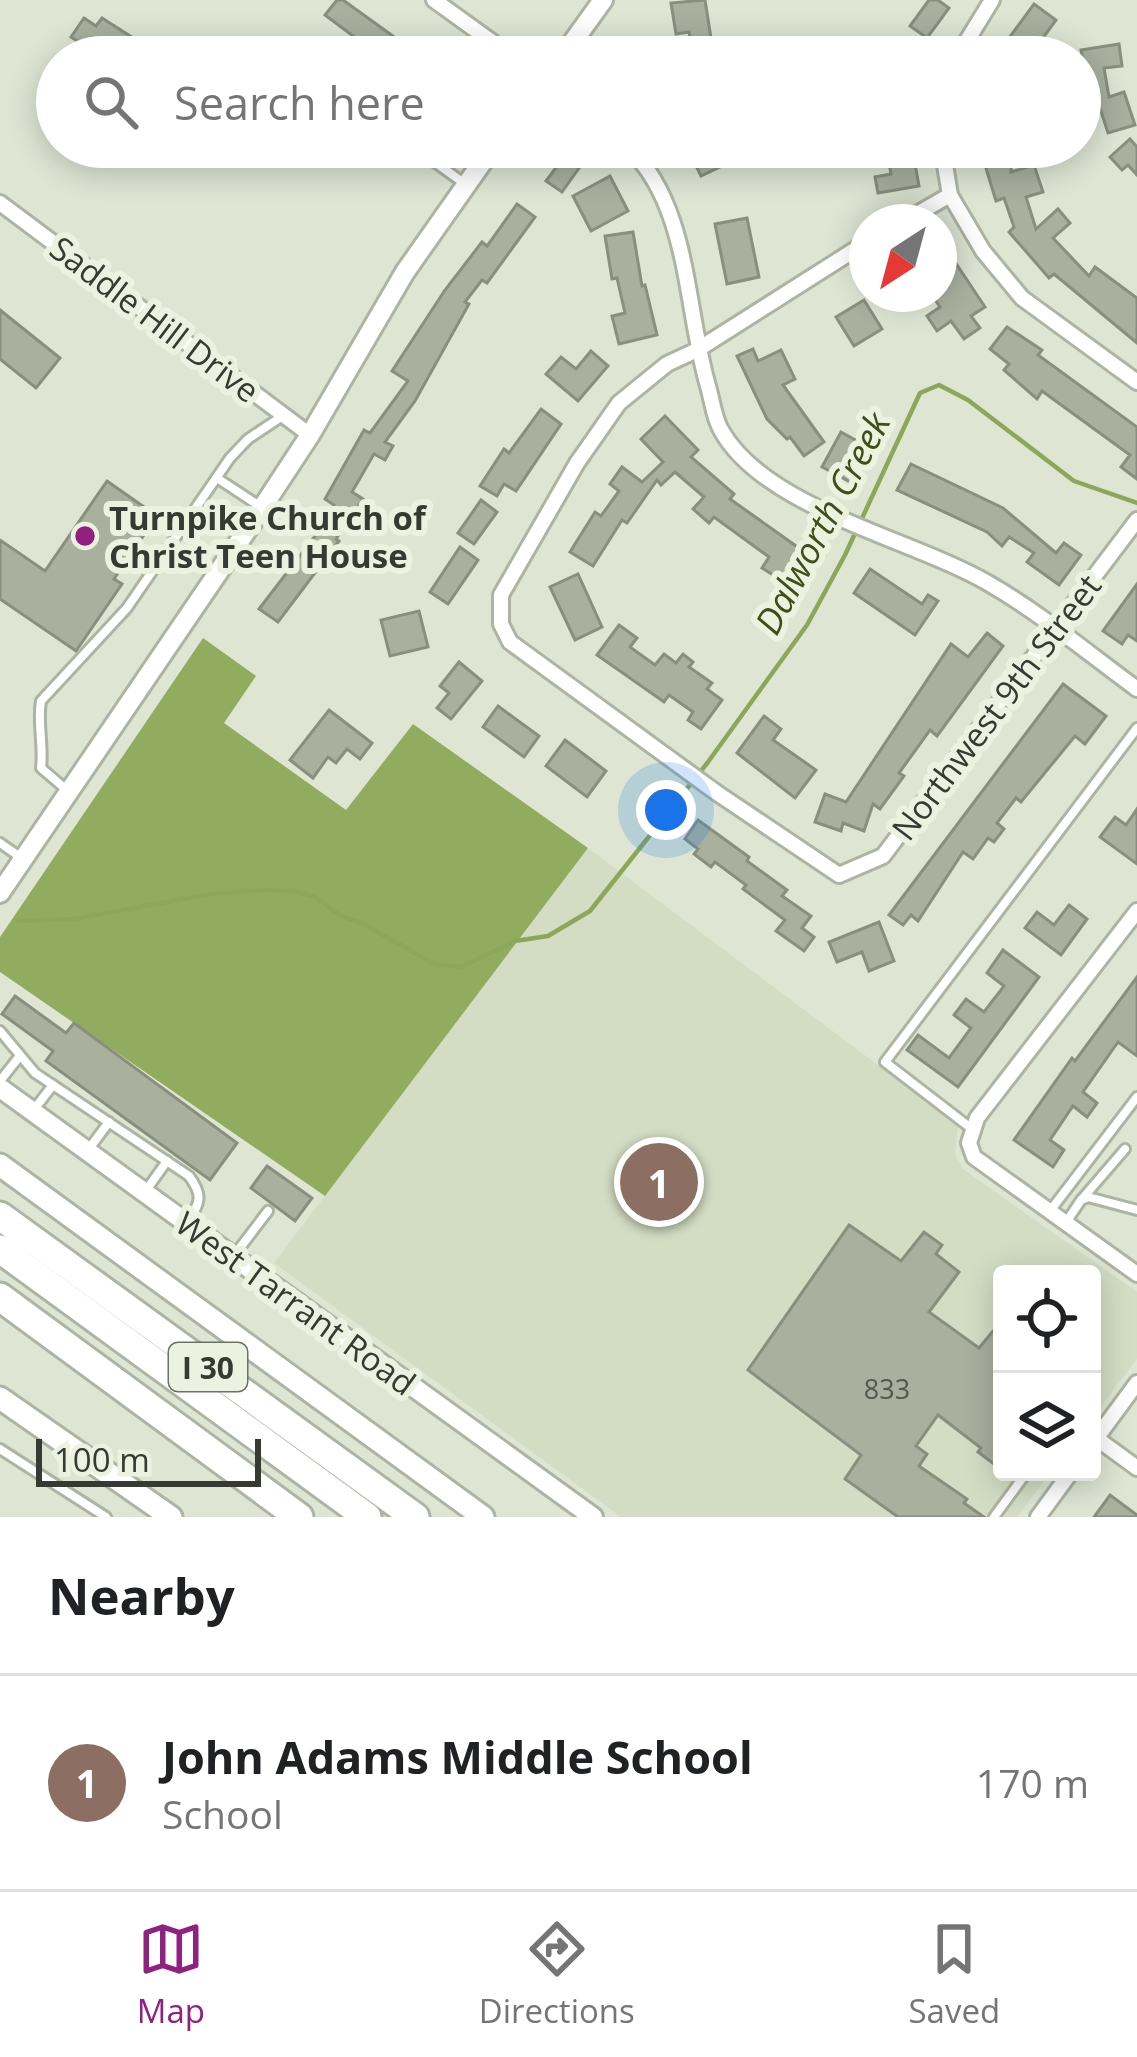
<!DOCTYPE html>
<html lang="en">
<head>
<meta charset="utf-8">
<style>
  :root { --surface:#fff; --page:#f2f2f2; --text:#202124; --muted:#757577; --line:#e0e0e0; --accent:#912181 }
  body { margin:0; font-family:"Open Sans",sans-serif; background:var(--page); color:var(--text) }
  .controls { position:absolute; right:36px; bottom:36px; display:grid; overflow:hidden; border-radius:12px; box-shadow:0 6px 30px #0003 }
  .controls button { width:108px; height:108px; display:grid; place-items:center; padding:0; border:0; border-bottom:3px solid var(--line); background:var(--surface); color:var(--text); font:60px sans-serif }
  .compass { position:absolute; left:849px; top:204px; width:108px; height:108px; border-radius:50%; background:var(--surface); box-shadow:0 6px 30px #0003; rotate:216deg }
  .scale { position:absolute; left:36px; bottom:30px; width:225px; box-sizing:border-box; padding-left:12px; border:6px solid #373a32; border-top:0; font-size:33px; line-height:42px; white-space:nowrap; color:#373a32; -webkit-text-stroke:9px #ebf2e0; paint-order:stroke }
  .you { position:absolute; left:666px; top:810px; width:42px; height:42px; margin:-30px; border:9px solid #fff; border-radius:50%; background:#1a73e8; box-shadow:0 0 0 18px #1a73e833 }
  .badge { display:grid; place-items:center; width:78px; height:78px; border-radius:50%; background:var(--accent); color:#fff; font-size:39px; font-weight:700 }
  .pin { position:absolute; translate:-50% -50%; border:6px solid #fff; box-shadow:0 3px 12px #0006 }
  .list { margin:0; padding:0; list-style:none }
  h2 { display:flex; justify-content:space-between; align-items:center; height:156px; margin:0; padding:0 48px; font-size:51px }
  h2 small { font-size:39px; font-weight:400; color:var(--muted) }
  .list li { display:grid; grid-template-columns:78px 1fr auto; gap:36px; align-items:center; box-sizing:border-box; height:216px; padding:0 48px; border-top:3px solid var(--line) }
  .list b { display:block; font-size:45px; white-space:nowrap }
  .list p { margin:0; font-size:39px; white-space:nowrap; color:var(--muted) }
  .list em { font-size:39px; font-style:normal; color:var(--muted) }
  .icon { flex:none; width:66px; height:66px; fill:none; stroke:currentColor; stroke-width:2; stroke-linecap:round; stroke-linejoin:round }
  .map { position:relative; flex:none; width:1137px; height:1517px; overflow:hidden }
  .search { position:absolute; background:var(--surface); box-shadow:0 6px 30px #0003; left:36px; right:36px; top:36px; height:132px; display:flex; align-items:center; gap:30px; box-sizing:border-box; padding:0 42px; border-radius:66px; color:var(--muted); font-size:45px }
  .sheet { height:372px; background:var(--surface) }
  nav { display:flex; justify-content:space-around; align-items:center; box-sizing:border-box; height:168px; border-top:3px solid var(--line); background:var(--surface); font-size:33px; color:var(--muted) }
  nav a { display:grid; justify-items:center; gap:6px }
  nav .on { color:var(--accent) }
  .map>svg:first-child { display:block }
</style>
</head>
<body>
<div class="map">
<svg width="1137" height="1517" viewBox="0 0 1137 1517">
  <rect width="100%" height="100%" fill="#dee5d3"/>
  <!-- built -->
  <polygon fill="#d3ddc4" points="588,848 958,1125 955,1154 963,1169 1137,1292 1137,1359 1092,1418 1092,1274 1002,1274 1002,1472 1051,1472 1017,1517 621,1517 274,1263"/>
  <!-- forest -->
  <polygon fill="#91ac5f" points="203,638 256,676 224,723 346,810 413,724 588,848 325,1196 0,972 0,937"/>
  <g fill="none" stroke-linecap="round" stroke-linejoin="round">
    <!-- stream -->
    <polyline stroke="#8da75a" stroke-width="4.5" points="18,921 74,919 211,894 265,890 293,891 315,897 341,916 362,923 434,964 461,967 515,941 548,936 590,911 708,762 807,625 845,555 920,393 939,385 968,400 1074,481 1137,503"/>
  </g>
  <!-- building -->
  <g fill="#a9b09e" stroke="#888f7e" stroke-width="3">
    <polygon points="337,0 343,0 422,57 381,57 325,15"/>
    <polygon points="705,0 713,51 693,54 689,32 676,34 671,3"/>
    <polygon points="929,0 938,0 949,8 927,38 910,26"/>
    <polygon points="1034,4 1056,20 1029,57 995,57"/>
    <polygon points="84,18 96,26 102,18 141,43 131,57 88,57 75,48 79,42 71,37"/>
    <polygon points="1119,44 1122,66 1104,68 1109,97 1124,92 1135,125 1108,133 1092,83 1087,84 1081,50"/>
    <polygon points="1130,139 1137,147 1137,175 1128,165 1122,170 1110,157"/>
    <polygon points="542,147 580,147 589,154 562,192 546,181 561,161"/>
    <polygon points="687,147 717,147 726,164 701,176"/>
    <polygon points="886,147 912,147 919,186 878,193 875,177 891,174"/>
    <polygon points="985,147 1012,147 1011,172 1034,165 1043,192 1026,197 1036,229 1058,209 1070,223 1053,238 1089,276 1095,267 1137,298 1137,343 1054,274 1049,278 1009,232 1014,227 1004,198 996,201 985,165"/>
    <polygon points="610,176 628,211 591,231 573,196"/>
    <polygon points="517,204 535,217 487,283 482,280 465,302 469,304 415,401 385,442 393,446 385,460 374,454 352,492 363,499 336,539 339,541 278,622 259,609 329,518 334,505 325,499 364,430 370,433 408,381 392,371 445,290 482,242 487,246"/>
    <polygon points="747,218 759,277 727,284 715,224"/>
    <polygon points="633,232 642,286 645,285 657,335 619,344 612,316 625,313 617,278 612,279 605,236"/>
    <polygon points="939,238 985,307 971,316 980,328 964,339 951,321 937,331 927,316 940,307 931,294 939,294"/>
    <polygon points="864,300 882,329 854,346 836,317"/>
    <polygon points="0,310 60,358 36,388 0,359"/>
    <polygon points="1007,327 1042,350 1038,355 1137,427 1137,479 1121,467 1130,455 1042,391 1037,399 1004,370 1009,364 990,349"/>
    <polygon points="753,349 758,361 781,350 795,379 783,385 824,442 804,456 790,437 787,439 767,419 737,356"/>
    <polygon points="591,351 608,366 578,401 546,374 561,357 576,369"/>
    <polygon points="541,409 561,424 516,491 504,484 497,496 480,486 504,449 509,453"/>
    <polygon points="665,416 698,450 691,457 734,494 730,499 799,548 806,537 820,546 792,587 762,568 769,557 714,517 709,523 693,509 704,497 675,472 661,485 657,480 627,523 622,520 593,566 570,552 595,512 601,516 619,491 610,484 622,467 642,482 663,462 641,439"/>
    <polygon points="841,432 870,448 852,483 822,467"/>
    <polygon points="911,464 1003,508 1056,553 1064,543 1081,555 1059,585 1027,562 1034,553 1009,537 1002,546 987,532 897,490"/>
    <polygon points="107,481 157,516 114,579 122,584 76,651 0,599 0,540 45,571"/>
    <polygon points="481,500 497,512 474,544 458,533"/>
    <polygon points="460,547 478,560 448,604 430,592"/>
    <polygon points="870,569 922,604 928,595 938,601 915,635 854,593"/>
    <polygon points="578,574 602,627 575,640 550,587"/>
    <polygon points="1137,584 1137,641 1128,635 1122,644 1103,631"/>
    <polygon points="419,611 428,647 390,656 381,620"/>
    <polygon points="619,625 637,638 630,647 655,665 664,654 676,663 683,654 693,662 689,667 712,683 707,689 722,700 701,729 688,720 693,712 669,695 664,702 597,655"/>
    <polygon points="987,633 1003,646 937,736 930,730 899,773 904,776 880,809 873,804 864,831 843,823 841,831 815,822 825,794 846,802 951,644 968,657"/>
    <polygon points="459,662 482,681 451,719 437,708 449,693 440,686"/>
    <polygon points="1063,684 1106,716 1085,744 1075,736 1021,802 1016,798 997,823 1004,829 994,842 988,838 973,859 963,852 918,921 911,915 903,925 889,915"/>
    <polygon points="498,706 539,736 524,757 483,727"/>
    <polygon points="329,710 372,743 360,759 347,749 336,763 328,757 313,778 290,760"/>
    <polygon points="764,716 781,729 773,740 816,770 795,798 737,753"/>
    <polygon points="565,740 606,771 587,797 546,766"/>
    <polygon points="1137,809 1137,864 1100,837 1115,817 1126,825"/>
    <polygon points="698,820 749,857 747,861 787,890 782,896 811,916 802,928 814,937 804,951 776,931 785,920 743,889 746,885 715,862 711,867 694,854 698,849 685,839"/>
    <polygon points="1069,905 1087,919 1061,955 1025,928 1037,912 1054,925"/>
    <polygon points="879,922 894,961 869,971 862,952 837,962 829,942"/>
    <polygon points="1003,950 1039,977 958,1087 907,1050 918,1035 949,1058 971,1028 954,1015 966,999 984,1012 1004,986 987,973"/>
    <polygon points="1137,977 1137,1056 1118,1042 1083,1092 1097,1103 1087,1117 1073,1106 1050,1140 1064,1150 1053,1167 1014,1140 1072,1058 1075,1061"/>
    <polygon points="15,996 66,1033 74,1023 237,1143 210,1180 46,1061 53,1051 2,1014"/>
    <polygon points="267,1166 312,1198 295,1221 251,1188"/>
    <polygon points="849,1225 901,1261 924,1232 942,1245 936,1254 959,1272 929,1312 979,1348 993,1331 1002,1338 1002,1470 978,1452 981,1448 938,1415 916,1446 927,1454 919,1466 967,1499 964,1503 984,1517 898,1517 845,1479 861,1455 748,1370"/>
    <polygon points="1110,1495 1137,1515 1137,1517 1094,1517"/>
  </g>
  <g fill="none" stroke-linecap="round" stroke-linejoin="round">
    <defs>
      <g id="service">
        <polyline points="414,147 465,184"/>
        <polyline points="217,478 261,507"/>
        <path d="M68,791L41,768C44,745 37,724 41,701L127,608L230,458L248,439L284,415"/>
        <polyline points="0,843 23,859"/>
        <path d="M0,1031L35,1073L189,1176C204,1196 200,1203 187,1223"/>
        <polyline points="0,1081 19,1057"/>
        <polyline points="32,1112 53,1085"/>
        <polyline points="972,1129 885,1062 1137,728"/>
        <polyline points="88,1150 109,1122"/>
        <polyline points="147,1189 167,1161"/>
        <polyline points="1082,1199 1125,1149"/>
        <polyline points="1050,1211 1137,1097"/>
        <polyline points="1065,1224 1081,1200 1088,1197 1137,1210"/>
        <polyline points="233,1257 268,1211"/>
        <polyline points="0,1449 106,1517"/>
        <polyline points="994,1517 1027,1472"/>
      </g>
      <g id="minor">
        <polyline points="434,0 513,57"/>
        <polyline points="957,57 992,0"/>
        <path d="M628,147C690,206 685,308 708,386C712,400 714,418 721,430C764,508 912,539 988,583C1040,613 1088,653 1137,689"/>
        <polyline points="942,147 950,195 983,251 1022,298 1137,382"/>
        <polyline points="0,203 310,435"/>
        <polyline points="903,222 950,195"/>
        <polyline points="867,242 697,350 667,364 619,403 577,463 501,595 501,624 510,642 717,793 839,875 883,856 1137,520"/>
        <polyline points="1137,911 977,1118 969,1143 974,1157 1137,1274"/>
        <polyline points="1096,1438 1137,1468"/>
        <polyline points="1092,1444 1137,1383"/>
        <polyline points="1038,1517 1071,1472"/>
      </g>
      <g id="tertiary">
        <polyline points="562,57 603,0"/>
        <polyline points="0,893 262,508 310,435 405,272 493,147"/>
        <polyline points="0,1088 593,1517"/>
      </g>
      <g id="secondary">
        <polyline points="0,1165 483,1517"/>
        <polyline points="0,1398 171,1517"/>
      </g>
      <g id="motorway">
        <polyline points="0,1216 415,1517"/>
        <polyline points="0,1249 367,1517"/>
        <polyline points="0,1297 299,1517"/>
      </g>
    </defs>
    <!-- service casing -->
    <use href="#service" stroke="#adb4a2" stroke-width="14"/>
    <!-- minor casing -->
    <use href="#minor" stroke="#adb4a2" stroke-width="20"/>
    <!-- tertiary casing -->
    <use href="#tertiary" stroke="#adb4a2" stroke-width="24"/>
    <!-- secondary casing -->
    <use href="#secondary" stroke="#adb4a2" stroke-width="27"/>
    <!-- motorway casing -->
    <use href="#motorway" stroke="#adb4a2" stroke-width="33"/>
    <!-- service -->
    <use href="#service" stroke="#fff" stroke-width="8"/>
    <!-- minor -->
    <use href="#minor" stroke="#fff" stroke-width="14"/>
    <!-- tertiary -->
    <use href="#tertiary" stroke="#fff" stroke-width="18"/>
    <!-- secondary -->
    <use href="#secondary" stroke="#fff" stroke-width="21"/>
    <!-- motorway -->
    <use href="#motorway" stroke="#fff" stroke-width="27"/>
  </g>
  <!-- markers -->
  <circle fill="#912181" stroke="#ebf2e0" stroke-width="4.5" cx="85" cy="536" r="12"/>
  <g text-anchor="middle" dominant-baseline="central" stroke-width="12" stroke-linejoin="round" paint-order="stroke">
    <!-- number labels -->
    <g font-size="27" fill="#54584d">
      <text x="887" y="1388">833</text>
    </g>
    <!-- shield labels -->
    <rect fill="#ebf2e0" stroke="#6d7166" stroke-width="3" x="169" y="1343" width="78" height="48" rx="9"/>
    <g font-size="30" font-weight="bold" fill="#373a32">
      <text x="208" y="1367">I 30</text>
    </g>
    <!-- street labels -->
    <g font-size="33" fill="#373a32" stroke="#ebf2e0">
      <text transform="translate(155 319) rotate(37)">Saddle Hill Drive</text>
      <text transform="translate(996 707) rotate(-53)">Northwest 9th Street</text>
      <text transform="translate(296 1303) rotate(36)">West Tarrant Road</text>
    </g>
    <!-- poi labels -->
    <g font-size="33" font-weight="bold" fill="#373a32" stroke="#ebf2e0" text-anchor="start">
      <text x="109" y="517">Turnpike Church of<tspan x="109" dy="38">Christ Teen House</tspan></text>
    </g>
    <!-- water labels -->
    <g font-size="36" font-style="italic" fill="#3e4f17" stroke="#ebf2e0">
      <text transform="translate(822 523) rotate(-62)">Dalworth Creek</text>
    </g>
  </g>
</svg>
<div class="controls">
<button><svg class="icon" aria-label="locate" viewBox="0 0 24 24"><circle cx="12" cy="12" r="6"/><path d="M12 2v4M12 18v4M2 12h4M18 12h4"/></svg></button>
<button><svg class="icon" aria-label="layers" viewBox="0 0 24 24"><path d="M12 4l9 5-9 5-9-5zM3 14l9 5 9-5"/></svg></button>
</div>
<svg class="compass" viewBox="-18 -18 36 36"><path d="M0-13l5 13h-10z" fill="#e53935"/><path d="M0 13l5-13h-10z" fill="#757577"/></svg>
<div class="scale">100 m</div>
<div class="you"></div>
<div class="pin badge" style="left:659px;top:1182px;background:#8d6e63">1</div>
<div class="search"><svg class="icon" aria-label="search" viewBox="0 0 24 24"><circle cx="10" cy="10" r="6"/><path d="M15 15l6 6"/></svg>Search here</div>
</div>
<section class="sheet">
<h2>Nearby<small></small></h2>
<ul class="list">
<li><span class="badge" style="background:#8d6e63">1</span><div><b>John Adams Middle School</b><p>School</p></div><em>170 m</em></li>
</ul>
</section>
<nav>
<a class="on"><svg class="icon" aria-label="map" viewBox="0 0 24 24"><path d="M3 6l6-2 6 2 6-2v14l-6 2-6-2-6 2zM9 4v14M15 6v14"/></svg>Map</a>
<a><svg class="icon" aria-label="directions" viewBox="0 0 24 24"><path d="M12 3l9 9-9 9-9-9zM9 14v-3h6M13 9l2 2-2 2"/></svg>Directions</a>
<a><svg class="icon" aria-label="saved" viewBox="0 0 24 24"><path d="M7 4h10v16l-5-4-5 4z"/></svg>Saved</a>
</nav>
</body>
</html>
